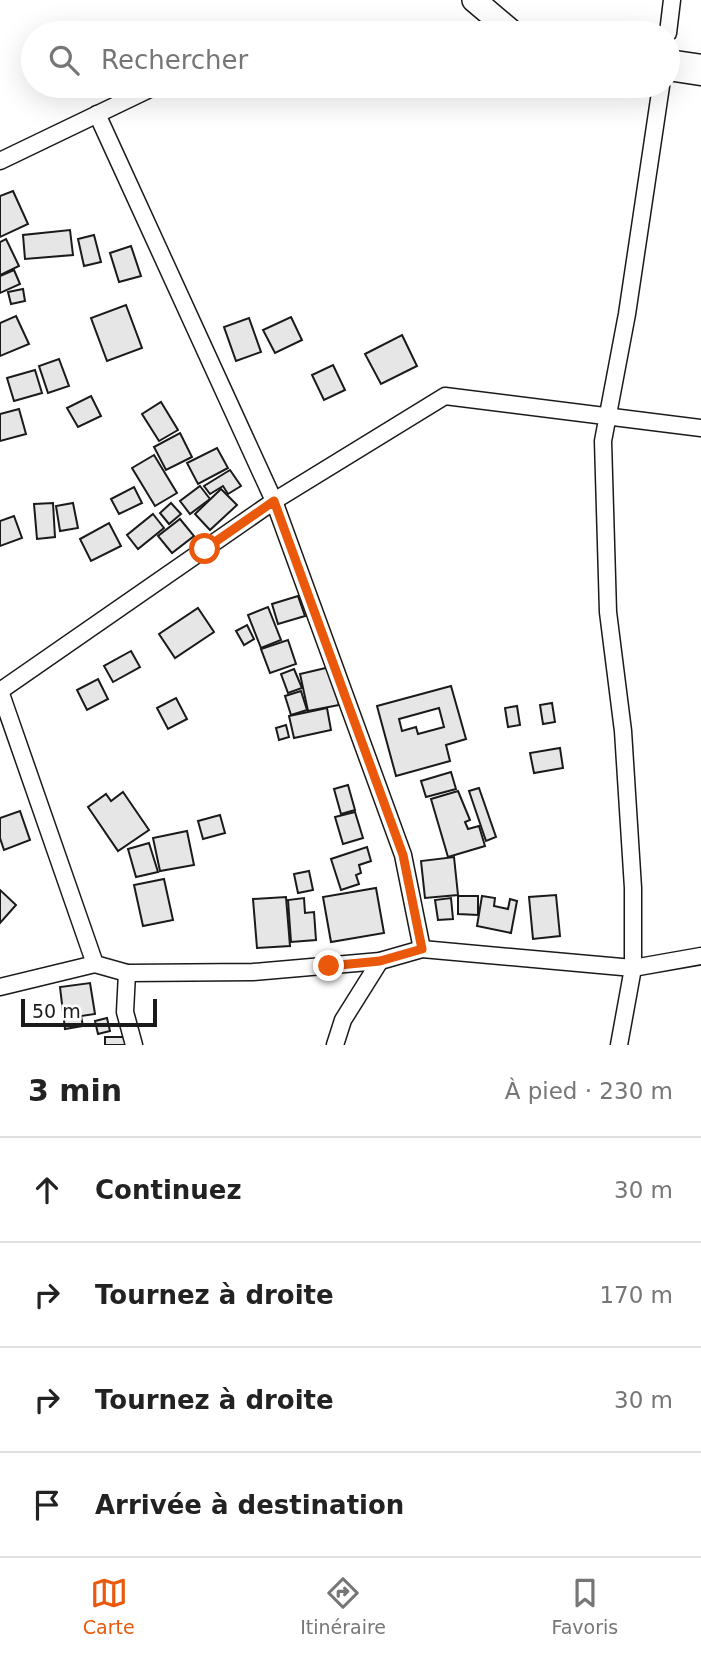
<!DOCTYPE html>
<html lang="fr">
<head>
<meta charset="utf-8">
<style>
  :root { --surface:#fff; --page:#f6f6f6; --text:#222; --muted:#767676; --line:#e0e0e0; --accent:#ea580c }
  body { margin:0; font-family:"DejaVu Sans",sans-serif; background:var(--page); color:var(--text) }
  .scale { position:absolute; left:21px; bottom:18px; width:136px; box-sizing:border-box; padding-left:7px; border:4px solid #1a1a1a; border-top:0; font-size:19px; line-height:24px; white-space:nowrap; color:#1a1a1a; -webkit-text-stroke:5px #fff; paint-order:stroke }
  .stop { position:absolute; width:21px; height:21px; margin:-16px; border:5px solid #ea580c; border-radius:50%; background:#fff }
  .stop.end { background:#ea580c; border-color:#fff; box-shadow:0 2px 7px #0008 }
  .list { margin:0; padding:0; list-style:none }
  h2 { display:flex; justify-content:space-between; align-items:center; height:91px; margin:0; padding:0 28px; font-size:30px }
  h2 small { font-size:23px; font-weight:400; color:var(--muted) }
  .list li { display:grid; grid-template-columns:46px 1fr auto; gap:21px; align-items:center; box-sizing:border-box; height:105px; padding:0 28px; border-top:2px solid var(--line) }
  .list b { display:block; font-size:26px; white-space:nowrap }
  .list em { font-size:23px; font-style:normal; color:var(--muted) }
  .icon { flex:none; width:38px; height:38px; fill:none; stroke:currentColor; stroke-width:2; stroke-linecap:round; stroke-linejoin:round }
  .map { position:relative; flex:none; width:701px; height:1045px; overflow:hidden }
  .search { position:absolute; background:var(--surface); box-shadow:0 7px 28px #0002; left:21px; right:21px; top:21px; height:77px; display:flex; align-items:center; gap:18px; box-sizing:border-box; padding:0 24px; border-radius:38px; color:var(--muted); font-size:26px }
  .sheet { height:511px; background:var(--surface) }
  nav { display:flex; justify-content:space-around; align-items:center; box-sizing:border-box; height:98px; border-top:2px solid var(--line); background:var(--surface); font-size:19px; color:var(--muted) }
  nav a { display:grid; justify-items:center; gap:4px }
  nav .on { color:var(--accent) }
  .map>svg:first-child { display:block }
</style>
</head>
<body>
<div class="map">
<svg width="701" height="1045" viewBox="0 0 701 1045">
  <rect width="100%" height="100%" fill="#fff"/>
  <!-- building -->
  <g fill="#e6e6e6" stroke="#1a1a1a" stroke-width="2" fill-rule="evenodd">
    <polygon points="13,191 28,224 0,237 0,196"/>
    <polygon points="70,230 73,255 25,259 23,235"/>
    <polygon points="94,235 101,262 84,266 78,239"/>
    <polygon points="6,239 19,266 0,275 0,242"/>
    <polygon points="131,246 141,276 119,282 110,253"/>
    <polygon points="14,270 20,284 0,293 0,276"/>
    <polygon points="23,289 25,301 11,304 8,292"/>
    <polygon points="126,305 142,348 107,361 91,318"/>
    <polygon points="16,316 29,344 0,356 0,323"/>
    <polygon points="291,317 302,340 275,353 263,330"/>
    <polygon points="249,318 261,352 236,361 224,327"/>
    <polygon points="402,335 417,366 381,384 365,354"/>
    <polygon points="59,359 69,386 48,393 39,366"/>
    <polygon points="333,365 345,390 324,400 312,375"/>
    <polygon points="35,370 42,393 14,401 7,378"/>
    <polygon points="91,396 101,416 78,427 67,408"/>
    <polygon points="161,402 178,430 159,441 142,414"/>
    <polygon points="19,409 26,434 0,441 0,414"/>
    <polygon points="180,433 192,457 166,470 154,447"/>
    <polygon points="217,448 228,468 198,484 187,463"/>
    <polygon points="154,455 177,493 155,506 132,468"/>
    <polygon points="230,470 241,486 228,494 223,486 210,494 204,486"/>
    <polygon points="200,486 210,499 190,514 180,501"/>
    <polygon points="134,487 142,503 119,514 111,499"/>
    <polygon points="221,489 237,505 210,530 195,514"/>
    <polygon points="53,503 55,537 37,539 34,504"/>
    <polygon points="73,503 78,528 60,531 56,506"/>
    <polygon points="171,503 181,514 169,524 160,513"/>
    <polygon points="153,514 164,528 138,549 127,535"/>
    <polygon points="14,516 22,538 0,546 0,521"/>
    <polygon points="180,519 194,536 172,553 158,536"/>
    <polygon points="109,523 121,546 91,561 80,539"/>
    <polygon points="298,596 305,616 278,624 272,604"/>
    <polygon points="268,607 281,640 261,648 248,615"/>
    <polygon points="198,608 214,632 175,658 159,634"/>
    <polygon points="247,625 254,639 244,645 236,631"/>
    <polygon points="288,640 296,664 270,673 261,649"/>
    <polygon points="131,651 140,667 113,682 104,666"/>
    <polygon points="330,667 339,705 308,711 300,674"/>
    <polygon points="294,669 302,688 288,693 281,674"/>
    <polygon points="98,679 108,699 87,710 77,690"/>
    <path d="M451,686L466,739L446,745L450,761L396,776L377,706ZM439,708L444,727L418,734L416,727L402,731L399,719Z"/>
    <polygon points="301,691 307,710 291,715 285,696"/>
    <polygon points="176,698 187,719 168,729 157,708"/>
    <polygon points="552,703 555,722 543,724 540,705"/>
    <polygon points="517,706 520,725 508,727 505,708"/>
    <polygon points="327,708 331,730 294,738 289,716"/>
    <polygon points="286,725 289,737 279,740 276,728"/>
    <polygon points="560,748 563,768 534,773 530,753"/>
    <polygon points="451,772 456,789 426,797 421,781"/>
    <polygon points="348,785 355,810 341,814 334,789"/>
    <polygon points="479,788 496,837 486,841 469,791"/>
    <polygon points="458,791 470,820 465,822 468,829 479,826 485,846 448,857 431,799"/>
    <polygon points="123,792 149,830 118,851 88,807 106,794 111,801"/>
    <polygon points="20,811 30,840 4,850 0,838 0,818"/>
    <polygon points="355,812 363,838 343,844 335,817"/>
    <polygon points="220,815 225,833 203,839 198,821"/>
    <polygon points="187,831 194,865 160,871 153,838"/>
    <polygon points="149,843 158,872 136,877 128,849"/>
    <polygon points="367,847 371,861 359,865 361,873 356,875 359,884 341,890 331,859"/>
    <polygon points="454,857 458,895 425,898 421,861"/>
    <polygon points="309,871 313,890 298,893 294,874"/>
    <polygon points="164,879 173,920 143,926 134,885"/>
    <polygon points="376,888 384,933 331,942 323,897"/>
    <polygon points="0,890 16,905 0,923"/>
    <polygon points="556,895 560,936 533,939 529,897"/>
    <polygon points="458,896 478,896 478,915 458,914"/>
    <polygon points="482,896 495,898 494,906 508,909 510,899 517,901 511,933 477,926"/>
    <polygon points="286,897 290,946 257,948 253,899"/>
    <polygon points="304,898 305,913 314,912 316,940 291,942 288,900"/>
    <polygon points="451,898 453,919 438,920 435,900"/>
    <polygon points="90,983 95,1014 81,1016 83,1026 65,1029 60,987"/>
    <polygon points="107,1018 110,1031 98,1034 95,1021"/>
    <rect x="105" y="1037" width="21" height="8"/>
  </g>
  <g fill="none" stroke-linecap="round" stroke-linejoin="round">
    <defs>
      <g id="street">
        <polyline points="668,33 672,0"/>
        <polyline points="97,114 274,501 403,855 422,949"/>
        <polyline points="0,161 156,86"/>
        <polyline points="0,691 95,964 127,973 253,972 380,961 422,949 633,968 701,956"/>
        <polyline points="0,691 274,501 445,396 701,428"/>
        <polyline points="127,973 125,1012 134,1045"/>
        <polyline points="0,987 95,964"/>
        <polyline points="335,1045 343,1020 380,961"/>
        <polyline points="619,1045 633,968 633,888 623,731 608,612 603,441 627,314 661,86"/>
      </g>
      <polyline id="secondary" points="474,0 513,33"/>
      <polyline id="highway" points="668,65 701,70"/>
    </defs>
    <!-- street casing -->
    <use href="#street" stroke="#1a1a1a" stroke-width="19"/>
    <!-- secondary casing -->
    <use href="#secondary" stroke="#1a1a1a" stroke-width="26"/>
    <!-- highway casing -->
    <use href="#highway" stroke="#1a1a1a" stroke-width="33"/>
    <!-- street -->
    <use href="#street" stroke="#fff" stroke-width="16"/>
    <!-- secondary -->
    <use href="#secondary" stroke="#fff" stroke-width="23"/>
    <!-- highway -->
    <use href="#highway" stroke="#fff" stroke-width="30"/>
  </g>
  <g fill="none" stroke-linecap="round" stroke-linejoin="round">
    <!-- route -->
    <polyline stroke="#ea580c" stroke-width="9" points="205,549 274,501 403,855 422,949 380,961 329,966"/>
  </g>
</svg>
<div class="scale">50 m</div>
<div class="stop" style="left:205px;top:549px"></div>
<div class="stop end" style="left:329px;top:966px"></div>
<div class="search"><svg class="icon" aria-label="search" viewBox="0 0 24 24"><circle cx="10" cy="10" r="6"/><path d="M15 15l6 6"/></svg>Rechercher</div>
</div>
<section class="sheet">
<h2>3 min<small>À pied · 230 m</small></h2>
<ul class="list">
<li><svg class="icon" aria-label="ahead" viewBox="0 0 24 24"><path d="M12 20V5M6 11l6-6 6 6"/></svg><div><b>Continuez</b></div><em>30 m</em></li>
<li><svg class="icon" aria-label="right" viewBox="0 0 24 24"><path d="M7 20v-9h11M14 6l5 5-5 5"/></svg><div><b>Tournez à droite</b></div><em>170 m</em></li>
<li><svg class="icon" aria-label="right" viewBox="0 0 24 24"><path d="M7 20v-9h11M14 6l5 5-5 5"/></svg><div><b>Tournez à droite</b></div><em>30 m</em></li>
<li><svg class="icon" aria-label="arrive" viewBox="0 0 24 24"><path d="M6 21V4h12l-3 4 3 4H6"/></svg><div><b>Arrivée à destination</b></div></li>
</ul>
</section>
<nav>
<a class="on"><svg class="icon" aria-label="map" viewBox="0 0 24 24"><path d="M3 6l6-2 6 2 6-2v14l-6 2-6-2-6 2zM9 4v14M15 6v14"/></svg>Carte</a>
<a><svg class="icon" aria-label="directions" viewBox="0 0 24 24"><path d="M12 3l9 9-9 9-9-9zM9 14v-3h6M13 9l2 2-2 2"/></svg>Itinéraire</a>
<a><svg class="icon" aria-label="saved" viewBox="0 0 24 24"><path d="M7 4h10v16l-5-4-5 4z"/></svg>Favoris</a>
</nav>
</body>
</html>
